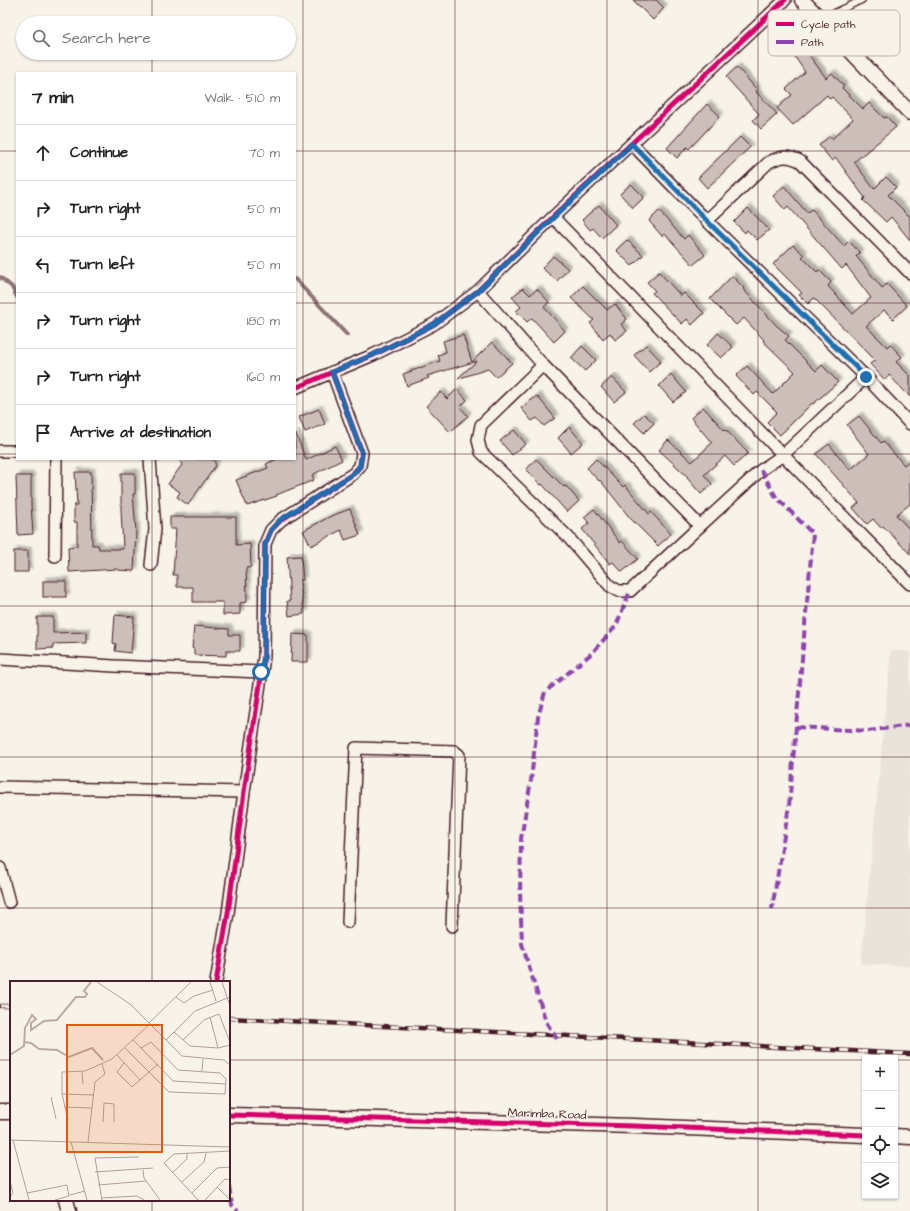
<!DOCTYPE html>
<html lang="en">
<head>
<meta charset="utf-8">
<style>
  :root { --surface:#fff; --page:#f6f6f6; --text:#222; --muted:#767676; --line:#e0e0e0 }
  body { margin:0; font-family:"Architects Daughter",sans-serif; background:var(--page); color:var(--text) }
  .controls { position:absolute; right:12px; bottom:12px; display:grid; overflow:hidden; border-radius:0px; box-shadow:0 1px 3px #0004 }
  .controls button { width:36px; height:36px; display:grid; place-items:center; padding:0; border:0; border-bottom:1px solid var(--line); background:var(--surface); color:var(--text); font:20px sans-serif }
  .stop { position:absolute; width:12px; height:12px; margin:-9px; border:3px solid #1f6fb2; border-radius:50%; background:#fff }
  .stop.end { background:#1f6fb2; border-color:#fff; box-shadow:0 1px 4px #0008 }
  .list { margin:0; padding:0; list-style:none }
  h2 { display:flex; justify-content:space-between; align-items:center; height:52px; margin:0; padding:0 16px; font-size:17px }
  h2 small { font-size:13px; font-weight:400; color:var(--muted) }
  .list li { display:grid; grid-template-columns:26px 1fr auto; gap:12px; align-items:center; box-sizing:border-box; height:56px; padding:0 16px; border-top:1px solid var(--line) }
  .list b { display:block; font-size:15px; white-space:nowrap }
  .list em { font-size:13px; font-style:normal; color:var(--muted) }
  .icon { flex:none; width:22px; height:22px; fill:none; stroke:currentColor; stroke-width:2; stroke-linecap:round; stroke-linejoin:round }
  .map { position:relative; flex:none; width:910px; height:1211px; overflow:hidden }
  .search { position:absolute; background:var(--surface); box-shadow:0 1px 3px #0004; left:16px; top:16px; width:280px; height:44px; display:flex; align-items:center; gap:10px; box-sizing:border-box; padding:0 14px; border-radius:22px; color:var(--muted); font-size:15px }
  .panel { position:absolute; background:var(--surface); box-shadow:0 1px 3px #0004; left:16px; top:72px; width:280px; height:388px; border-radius:0px }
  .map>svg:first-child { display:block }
</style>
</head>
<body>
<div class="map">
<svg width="910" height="1211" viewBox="0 0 910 1211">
  <defs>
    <filter id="shadow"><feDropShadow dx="3.5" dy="-3.5" stdDeviation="1" flood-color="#0004"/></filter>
  </defs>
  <rect width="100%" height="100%" fill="#f7f3e8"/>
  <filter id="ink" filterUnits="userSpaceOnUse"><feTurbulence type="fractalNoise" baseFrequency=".025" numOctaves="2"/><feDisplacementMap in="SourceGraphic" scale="8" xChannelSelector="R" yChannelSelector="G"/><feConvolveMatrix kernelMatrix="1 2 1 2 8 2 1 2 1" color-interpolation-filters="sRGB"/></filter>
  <g filter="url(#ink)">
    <!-- built -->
    <polygon fill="#eae3da" points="891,650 910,652 910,966 861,964"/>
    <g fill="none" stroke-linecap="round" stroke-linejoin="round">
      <!-- stream -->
      <g stroke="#8e7275" stroke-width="4">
        <polyline points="0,277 12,287 17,297"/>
        <polyline points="295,279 347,335"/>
      </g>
    </g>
    <!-- building -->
    <g fill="#ccbfb9" stroke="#4a1f2b" filter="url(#shadow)">
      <polygon points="633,0 656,0 664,8 653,20"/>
      <polygon points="803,47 826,78 832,73 844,86 842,88 863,109 869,103 884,118 887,117 896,127 854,162 874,189 886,177 896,187 888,195 910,217 910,240 891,217 886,222 863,200 865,198 836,158 832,161 819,145 830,136 832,139 853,119 832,97 830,99 827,95 793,125 777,108 792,95 786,89 805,72 793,54"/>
      <polygon points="737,67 757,90 756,92 777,114 761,129 753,120 759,114 726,77"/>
      <polygon points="707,104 720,116 689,149 687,147 677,158 667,148"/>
      <polygon points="740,137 750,147 707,188 698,178"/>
      <polygon points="631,184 644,197 633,208 620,194"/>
      <polygon points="784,186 807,213 812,210 844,246 849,241 860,253 856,256 882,288 887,284 907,306 893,319 884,310 866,326 887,347 890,344 902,357 896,362 910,376 910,397 889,375 885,380 870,364 875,360 814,298 808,304 799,295 802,293 773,264 793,245 804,255 802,257 817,272 819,270 831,282 828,286 853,314 871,298 846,265 842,269 788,207 785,210 773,196"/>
      <polygon points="599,205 616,225 602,238 593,228 590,230 582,220"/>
      <polygon points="748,208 769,230 757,240 747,230 745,233 734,222"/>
      <polygon points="659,211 684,239 688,235 705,255 693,265 665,234 662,236 649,221"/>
      <polygon points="627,240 643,255 632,266 616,250"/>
      <polygon points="553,256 568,269 557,281 542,268"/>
      <polygon points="659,272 681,296 684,293 704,313 692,325 687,319 682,324 652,293 655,291 647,282"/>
      <polygon points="732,276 744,288 743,289 777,326 789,336 785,340 816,371 822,365 838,382 813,404 812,403 780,435 767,422 777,412 757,392 754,395 736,376 747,366 773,394 795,372 763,341 764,340 744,318 736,325 710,299"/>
      <polygon points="583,286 607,310 615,304 627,319 621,324 627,331 615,340 610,333 603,339 590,323 594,320 571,298"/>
      <polygon points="523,288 530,295 537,289 549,302 544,307 565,331 554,342 532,318 527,322 516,311 521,307 512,297"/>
      <polygon points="718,333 733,347 721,358 707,345"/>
      <polygon points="463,335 472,362 492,342 512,363 496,377 488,369 457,379 477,361 427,376 429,378 407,386 403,374 440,361 438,355 446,352 443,341"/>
      <polygon points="646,345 661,361 649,372 634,355"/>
      <polygon points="582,346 596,360 585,371 571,358"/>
      <polygon points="671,374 686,392 673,402 659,386"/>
      <polygon points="612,377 626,392 614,402 601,387"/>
      <polygon points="457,389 467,400 460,407 468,416 450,432 426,406 441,392 447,399"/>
      <polygon points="537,396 555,418 544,426 537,418 532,421 521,408"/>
      <polygon points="703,407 725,431 726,430 748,453 734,466 725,456 704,475 712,484 701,494 687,478 688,477 659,450 668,440 692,462 712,443 691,418"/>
      <polygon points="319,409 325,424 305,432 299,417"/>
      <polygon points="644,414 654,423 644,433 634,423"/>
      <polygon points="859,416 881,443 883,441 904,465 910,460 910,504 896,515 910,530 910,554 883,526 881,528 873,519 867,524 853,508 859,503 816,454 829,444 850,470 869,454 847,425"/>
      <polygon points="569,427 583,443 571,453 558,438"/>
      <polygon points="514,430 526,444 512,455 500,441"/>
      <polygon points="295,434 296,434 306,460 335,446 342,460 312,475 314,480 276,495 277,496 247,506 236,480 268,468 266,464 277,459 295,459"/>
      <polygon points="179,459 213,459 216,465 188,505 177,497 180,492 168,484 182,465"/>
      <polygon points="536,459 564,487 566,486 579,501 567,512 542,484 541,485 526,470"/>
      <polygon points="596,459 623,487 625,485 649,514 651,512 671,534 658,546 630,518 600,480 599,481 587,468"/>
      <polygon points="75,472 91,472 92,545 98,545 99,549 123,549 121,510 121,473 135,473 135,494 133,494 136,531 134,571 117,570 117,569 69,572 68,547 77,546 77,522 74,522 74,505 77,505"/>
      <polygon points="16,476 31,476 31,505 33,534 18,535"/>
      <polygon points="350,509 360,535 345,540 341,530 311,546 303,531 331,516"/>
      <polygon points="594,509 620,543 622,541 638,559 622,572 613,562 610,564 582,529 589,523 584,517"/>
      <polygon points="170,517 236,517 236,545 250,544 251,567 246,568 247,602 240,603 240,614 223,615 223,602 193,602 193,587 177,587 177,575 173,575 176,529 170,529"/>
      <rect x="14" y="551" width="14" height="21"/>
      <polygon points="301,556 303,580 300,580 304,614 289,616 287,601 290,601 287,557"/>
      <rect x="43" y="581" width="23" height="16"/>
      <polygon points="115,615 134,617 131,653 115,651 116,644 113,643"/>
      <polygon points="37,617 53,617 53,633 86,632 86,643 53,644 53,648 37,649"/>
      <polygon points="194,626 229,629 229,635 240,635 240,651 226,651 226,656 194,655 194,649 192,648"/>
      <polygon points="292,634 308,635 308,662 291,662"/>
    </g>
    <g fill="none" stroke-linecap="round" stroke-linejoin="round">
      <defs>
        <polyline id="service" points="821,19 862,0"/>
        <g id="minor">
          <path d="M632,144L707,221L769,162C782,156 787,155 800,161L910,273"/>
          <polyline points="553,217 783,455 910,584"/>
          <polyline points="707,221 866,377 910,424"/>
          <polyline points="478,291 543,365 700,526 761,470 783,455 866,377"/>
          <polyline points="543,365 481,425 478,440 481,452 568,537 610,586 619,591 630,591 700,526"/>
          <polyline points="295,388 373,355 399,342 434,324 478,291 553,217 785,0"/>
          <polyline points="0,451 17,451"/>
          <polyline points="150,459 155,529 151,565"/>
          <polyline points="55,556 56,459"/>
          <polyline points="0,659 114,666 261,672"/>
          <polyline points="0,787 244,792"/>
          <polyline points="0,868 9,902"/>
          <polyline points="348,922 356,748 454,751 459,755 452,926"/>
          <polyline points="216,982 228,913 244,792 264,657 265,544 271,530 281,520 353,474 360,466 362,453 332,372"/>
        </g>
        <g id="tertiary">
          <polyline points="802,0 910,113"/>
          <polyline points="0,1112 11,1112"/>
          <polyline points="229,1115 634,1126 865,1135"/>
          <polyline points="895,1136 910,1137"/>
          <polyline points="66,1200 69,1211"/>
        </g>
      </defs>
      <!-- service casing -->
      <use href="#service" stroke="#4a1f2b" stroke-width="8"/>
      <!-- minor casing -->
      <use href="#minor" stroke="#4a1f2b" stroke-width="14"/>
      <!-- tertiary casing -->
      <use href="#tertiary" stroke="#4a1f2b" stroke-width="17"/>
      <!-- service -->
      <use href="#service" stroke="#f7f3e8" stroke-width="5.5"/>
      <!-- minor -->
      <use href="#minor" stroke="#f7f3e8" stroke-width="11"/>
      <!-- tertiary -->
      <use href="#tertiary" stroke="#f7f3e8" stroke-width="14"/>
      <defs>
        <g id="rail">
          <polyline points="0,1006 11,1006"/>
          <polyline points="229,1018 910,1054"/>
        </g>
      </defs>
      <!-- rail casing -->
      <use href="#rail" stroke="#4a1f2b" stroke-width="4.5"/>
      <!-- rail -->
      <use href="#rail" stroke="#f7f3e8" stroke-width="3" stroke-dasharray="9" stroke-linecap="butt"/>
      <!-- quiet -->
      <g stroke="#8e44ad" stroke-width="4" stroke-dasharray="8 4" stroke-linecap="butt">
        <polyline points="761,470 776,497 813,534 789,806 772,909"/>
        <polyline points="796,727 868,731 910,725"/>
        <polyline points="557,1039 546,1022 522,944 520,893 521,839 531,780 538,717 545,692 592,653 616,626 630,591"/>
        <polyline points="229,1187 232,1205 238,1211"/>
      </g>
      <defs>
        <g id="cycleway">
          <polyline points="295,388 373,355 399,342 434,324 478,291 553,217 785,0"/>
          <polyline points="216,982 228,913 244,792 264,657 265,544 271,530 281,520 353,474 360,466 362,453 332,372"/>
          <polyline points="229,1115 634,1126 865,1135"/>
        </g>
      </defs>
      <!-- cycleway casing -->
      <use href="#cycleway" stroke="#f7f3e8" stroke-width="8"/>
      <!-- cycleway -->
      <use href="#cycleway" stroke="#d6006c" stroke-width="5"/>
    </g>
  </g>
  <g fill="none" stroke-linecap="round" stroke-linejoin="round" filter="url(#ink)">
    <!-- route -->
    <polyline stroke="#1f6fb2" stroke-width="5" points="261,672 264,657 265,544 271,530 280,520 353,474 360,466 362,453 332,372 373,355 434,324 478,291 553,218 632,144 707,221 866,377"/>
  </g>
  <!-- grid -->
  <path fill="none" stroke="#4a1f2b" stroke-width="1" stroke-opacity="0.55" d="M152,0V23M303,0V1211M455,0V1211M607,0V1211M758,0V1211M152,53V73M0,151H17M295,151H910M0,303H17M295,303H910M0,454H17M295,454H910M152,459V982M0,606H910M0,757H910M0,908H910M0,1060H11M229,1060H865M895,1060H910M152,1200V1211"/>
  <g text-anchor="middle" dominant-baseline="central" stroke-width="3.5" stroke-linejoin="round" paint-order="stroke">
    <!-- street labels -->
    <g font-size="12" fill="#4a1f2b" stroke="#f7f3e8">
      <text transform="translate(547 1114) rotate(2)">Marimba Road</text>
    </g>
  </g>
  <!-- overview -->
  <g transform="translate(10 981)">
    <rect width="220" height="220" fill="#f7f3e8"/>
    <path fill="none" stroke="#bcaaa7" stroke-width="2" d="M14,61L21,62L29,68L47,69L59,76L82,67L93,79M0,74L14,65L15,47L22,34L26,38L21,42V49L34,40L47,39L66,16H75L77,13L74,10L81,1"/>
    <path fill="none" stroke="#b29e9c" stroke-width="1" d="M87,1L120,23L172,75L214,79L220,84M200,1L206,20M212,1L220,25M166,16L174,22L184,15L203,9M200,36L208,67M139,42L181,1M164,51L180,65L208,67L220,64M156,59L185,30L220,16M173,59L194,39L209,33L220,61M115,67L159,111L215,113L216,98L210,92L168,89L141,61L131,67L123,59M131,67L163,100L216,103M107,74L130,99L148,83M114,82L107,91L122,106L130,99M192,90L193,78M72,91L73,103M52,113L58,139M84,114L52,113V91L75,90L102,78L140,43M41,116L46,138M54,126L82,127M93,141L94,122L104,123V141M0,159L220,166M3,159L19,219M61,161L77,219M78,161L85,101L95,93L92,83M133,189L134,197L150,219M85,191L143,187M162,192L177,178V172M0,200L3,212L0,216M172,201L194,181L196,172M88,204L136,200M207,206L220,219M17,212L57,204L59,215L45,219M182,212L207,187L220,186M60,214L75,210M91,217L127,215L134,219M92,219L85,177L129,176M188,219L154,182L164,173L220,170M195,219L215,198L220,199"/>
    <path fill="#e8590c" fill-opacity="0.15" stroke="#e8590c" stroke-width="2" d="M57,44H152V171H57Z"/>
    <rect width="220" height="220" fill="none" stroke="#4a1f2b" stroke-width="2"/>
  </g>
  <!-- legend -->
  <rect x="768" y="10" width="132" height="46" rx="6" fill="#f7f3e8" stroke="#c3b3af" stroke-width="1"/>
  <rect x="776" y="22" width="18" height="4" fill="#d6006c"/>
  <rect x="776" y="40" width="18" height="4" fill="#8e44ad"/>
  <g font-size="11" fill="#4a1f2b">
    <text x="801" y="28">Cycle path</text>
    <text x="801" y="46">Path</text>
  </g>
</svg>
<div class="controls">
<button>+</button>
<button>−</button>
<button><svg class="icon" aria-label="locate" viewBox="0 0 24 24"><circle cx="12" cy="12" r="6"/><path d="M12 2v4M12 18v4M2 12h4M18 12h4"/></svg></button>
<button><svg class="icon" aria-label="layers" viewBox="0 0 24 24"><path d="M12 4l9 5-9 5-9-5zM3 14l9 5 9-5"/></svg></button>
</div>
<div class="stop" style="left:261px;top:672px"></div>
<div class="stop end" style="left:866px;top:377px"></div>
<div class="search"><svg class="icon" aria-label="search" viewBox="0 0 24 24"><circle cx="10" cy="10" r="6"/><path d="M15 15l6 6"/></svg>Search here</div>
<section class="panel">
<h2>7 min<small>Walk · 510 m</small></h2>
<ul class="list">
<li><svg class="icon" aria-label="ahead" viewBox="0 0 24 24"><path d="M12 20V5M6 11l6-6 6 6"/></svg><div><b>Continue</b></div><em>70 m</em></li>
<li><svg class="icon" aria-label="right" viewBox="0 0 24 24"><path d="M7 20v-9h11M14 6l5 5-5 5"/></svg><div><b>Turn right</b></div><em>50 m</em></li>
<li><svg class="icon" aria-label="left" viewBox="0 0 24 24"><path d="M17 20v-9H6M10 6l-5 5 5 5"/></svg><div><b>Turn left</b></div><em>50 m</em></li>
<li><svg class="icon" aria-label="right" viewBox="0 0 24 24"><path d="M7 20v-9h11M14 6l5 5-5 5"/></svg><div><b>Turn right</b></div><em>180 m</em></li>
<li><svg class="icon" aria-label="right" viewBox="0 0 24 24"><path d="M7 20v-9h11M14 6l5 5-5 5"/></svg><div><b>Turn right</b></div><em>160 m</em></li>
<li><svg class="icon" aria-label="arrive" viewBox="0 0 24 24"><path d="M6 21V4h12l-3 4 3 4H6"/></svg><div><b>Arrive at destination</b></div></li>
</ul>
</section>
</div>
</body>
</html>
